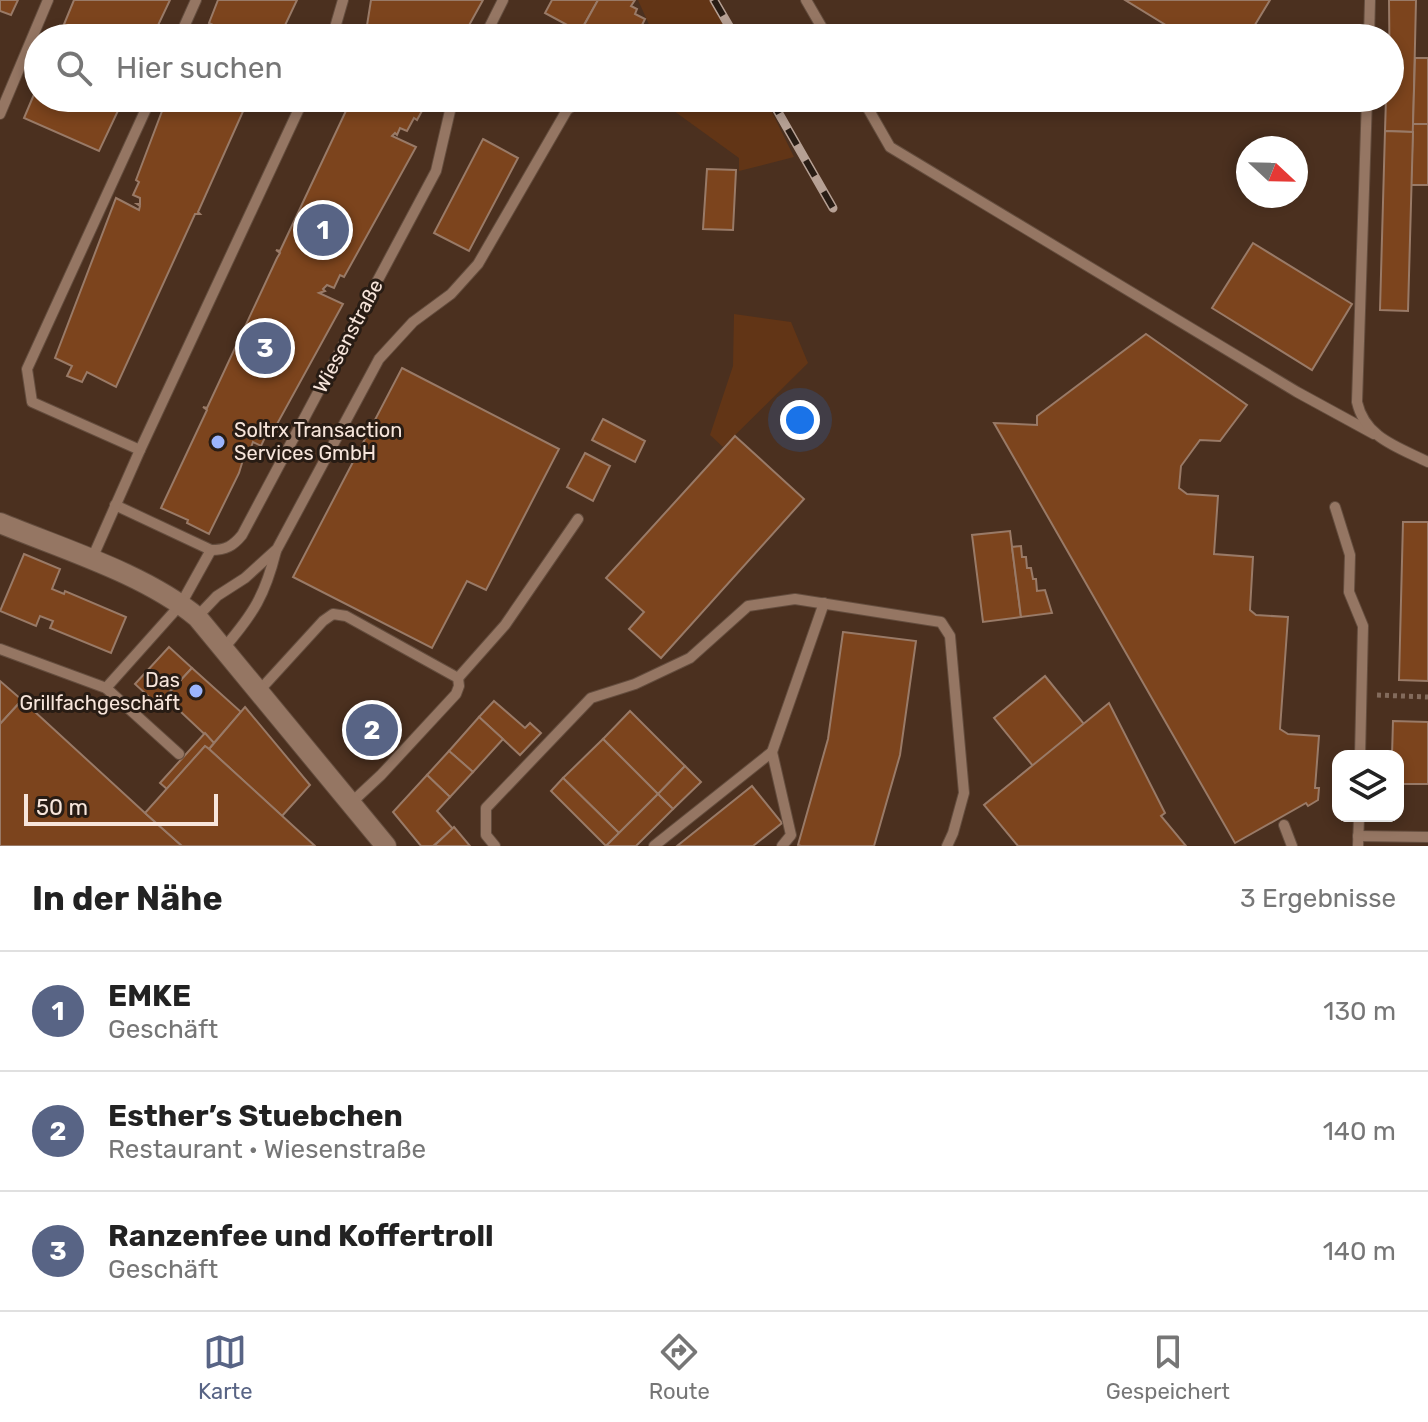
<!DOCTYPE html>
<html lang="de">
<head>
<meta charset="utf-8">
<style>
  :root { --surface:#fff; --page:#f6f6f6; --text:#222; --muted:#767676; --line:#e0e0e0; --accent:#586485 }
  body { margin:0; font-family:Rubik,sans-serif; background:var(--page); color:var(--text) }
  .controls { position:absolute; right:24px; bottom:24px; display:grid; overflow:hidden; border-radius:16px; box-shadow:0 4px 12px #0003 }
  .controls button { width:72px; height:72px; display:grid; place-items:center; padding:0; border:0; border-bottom:2px solid var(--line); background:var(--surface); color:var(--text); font:40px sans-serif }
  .compass { position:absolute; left:1236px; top:136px; width:72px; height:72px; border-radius:50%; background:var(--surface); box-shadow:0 4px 12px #0003; rotate:112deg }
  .scale { position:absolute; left:24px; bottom:20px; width:194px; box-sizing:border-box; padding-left:8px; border:4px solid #f7e5db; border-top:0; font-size:22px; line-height:28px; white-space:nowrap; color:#f7e5db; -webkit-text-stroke:6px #281c14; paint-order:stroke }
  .you { position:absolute; left:800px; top:420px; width:28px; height:28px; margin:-20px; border:6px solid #fff; border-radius:50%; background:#1a73e8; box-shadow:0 0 0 12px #1a73e833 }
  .badge { display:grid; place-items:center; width:52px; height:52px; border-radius:50%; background:var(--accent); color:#fff; font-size:26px; font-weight:700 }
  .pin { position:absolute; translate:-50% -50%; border:4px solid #fff; box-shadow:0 2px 8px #0006 }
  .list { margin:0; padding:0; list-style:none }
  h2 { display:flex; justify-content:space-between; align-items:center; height:104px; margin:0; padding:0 32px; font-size:34px }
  h2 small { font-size:26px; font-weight:400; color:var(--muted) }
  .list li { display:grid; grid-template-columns:52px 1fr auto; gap:24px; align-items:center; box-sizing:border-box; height:120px; padding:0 32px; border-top:2px solid var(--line) }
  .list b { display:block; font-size:30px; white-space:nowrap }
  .list p { margin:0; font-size:26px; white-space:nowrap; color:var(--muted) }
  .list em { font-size:26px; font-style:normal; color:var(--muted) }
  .icon { flex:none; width:44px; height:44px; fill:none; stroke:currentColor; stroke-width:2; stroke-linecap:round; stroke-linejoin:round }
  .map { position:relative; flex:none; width:1428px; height:846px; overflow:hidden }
  .search { position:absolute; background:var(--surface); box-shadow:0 4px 12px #0003; left:24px; right:24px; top:24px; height:88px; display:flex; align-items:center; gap:20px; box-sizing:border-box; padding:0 28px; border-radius:44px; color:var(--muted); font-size:30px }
  .sheet { height:464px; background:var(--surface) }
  nav { display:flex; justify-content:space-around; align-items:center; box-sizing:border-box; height:112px; border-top:2px solid var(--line); background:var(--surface); font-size:22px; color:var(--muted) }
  nav a { display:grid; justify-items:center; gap:4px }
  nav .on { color:var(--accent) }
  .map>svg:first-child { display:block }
</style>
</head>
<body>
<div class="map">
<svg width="1428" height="846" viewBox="0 0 1428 846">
  <rect width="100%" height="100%" fill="#4b301f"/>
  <!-- green -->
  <g fill="#623516">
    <polygon points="638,0 713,0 735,38 655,38"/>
    <polygon points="656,98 765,98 794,157 739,171 739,158"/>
    <polygon points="734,314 791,322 808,363 723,447 710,435 733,366"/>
  </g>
  <!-- building -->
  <g fill="#7c441d" stroke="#997a67" stroke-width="2">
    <polygon points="0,0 18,0 11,15 0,11"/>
    <polygon points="74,0 170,0 152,38 70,38 60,34"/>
    <polygon points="218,0 297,0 279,38 209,38 207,37 213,25 209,23"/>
    <polygon points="371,0 483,0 462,38 365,38"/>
    <polygon points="552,0 598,0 580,32 545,13"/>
    <polygon points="598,0 635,0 631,6 637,9 635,14 645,19 642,25 649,28 644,38 577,38"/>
    <polygon points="1125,0 1270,0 1247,38 1187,38"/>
    <polygon points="1389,0 1416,0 1413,132 1385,131 1386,98 1390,98"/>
    <polygon points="1415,58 1428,58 1428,124 1413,124"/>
    <polygon points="38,85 38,98 124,98 99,151 24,118"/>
    <polygon points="167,98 249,98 198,212 200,214 195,214 116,387 87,372 82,382 67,376 72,366 55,358 116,198 139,210 140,206 137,204 140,204 140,198 133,195 139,182 136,180"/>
    <polygon points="352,98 429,98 417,120 414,118 407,131 400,128 397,135 395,133 392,136 416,147 344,277 340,275 334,288 327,285 323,289 325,291 319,293 343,304 271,435 267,433 261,446 253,442 250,450 248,448 246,450 239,473 209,534 187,523 188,520 161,508 207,410 203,407 207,408 277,258 280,253 276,250 280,251"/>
    <polygon points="1413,124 1428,124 1428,185 1411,185"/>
    <polygon points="1385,131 1413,132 1408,311 1380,310"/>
    <polygon points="483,139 518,158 469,251 434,233"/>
    <polygon points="707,169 736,170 733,230 703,229"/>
    <polygon points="1253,243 1352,304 1312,370 1212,308"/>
    <polygon points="1146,334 1247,405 1220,441 1200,440 1181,466 1179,488 1187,494 1218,496 1214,554 1253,557 1250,610 1256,615 1288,617 1280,729 1288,734 1319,736 1315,788 1319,788 1318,800 1308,806 1306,803 1235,843 994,423 1037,425 1037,416"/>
    <polygon points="402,368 559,449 486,590 467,581 432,648 293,577"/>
    <polygon points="603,419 645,441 635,462 592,440"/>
    <polygon points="735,436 804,499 661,658 629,629 644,612 606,578"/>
    <polygon points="585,453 610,466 593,501 567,487"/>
    <polygon points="1403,522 1428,522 1428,681 1399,680"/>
    <polygon points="1010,531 1021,617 983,622 972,535"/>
    <polygon points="1021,546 1022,557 1026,557 1027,568 1031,568 1033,579 1036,579 1037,591 1045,590 1052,613 1021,617 1012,547"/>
    <polygon points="24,554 60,569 52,589 64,594 65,591 126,617 111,653 50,628 53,621 40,616 36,626 0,611"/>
    <polygon points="843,632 916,641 900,755 874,846 801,846 798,845 828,739"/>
    <polygon points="169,647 192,668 158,705 135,684"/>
    <polygon points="192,668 241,712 214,743 165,697"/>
    <polygon points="1045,676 1084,724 1033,766 994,718"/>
    <polygon points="0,681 22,700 0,724"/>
    <polygon points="22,700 145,813 182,846 0,846 0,724"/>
    <polygon points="494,701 525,728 530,723 541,733 520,755 479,717"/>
    <polygon points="1109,703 1165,813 1161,816 1186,846 1018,846 984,805"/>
    <polygon points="245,707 310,785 282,816 209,749"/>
    <polygon points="630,711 685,766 658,794 603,739"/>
    <polygon points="377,716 387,728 367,744 357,732"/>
    <polygon points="479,717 503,739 473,772 449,751"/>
    <polygon points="1393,721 1428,722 1428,784 1398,784 1398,756 1392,756"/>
    <polygon points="205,733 214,743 209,749 205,746 167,789 160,783"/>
    <polygon points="603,739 658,794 619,833 563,778"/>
    <polygon points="205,746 209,749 315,846 182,846 145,813"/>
    <polygon points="449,751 473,772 450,797 427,775"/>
    <polygon points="685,766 701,782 673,809 658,794"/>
    <polygon points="427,775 450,797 437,811 453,829 433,846 421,846 393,812"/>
    <polygon points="563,778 619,833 606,846 551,791"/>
    <polygon points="752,786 782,823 753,846 677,846"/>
    <polygon points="658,794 673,809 636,846 606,846"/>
    <polygon points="454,827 470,846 436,846 435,845"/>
  </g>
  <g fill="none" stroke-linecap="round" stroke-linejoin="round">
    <defs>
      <g id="service">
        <polyline points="806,0 828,38"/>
        <polyline points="179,38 196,0"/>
        <polyline points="332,38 343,0"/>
        <polyline points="484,38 503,0"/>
        <polyline points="1369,38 1370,0"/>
        <polyline points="621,98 642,104"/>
        <polyline points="862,98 890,147 1297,392 1374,434"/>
        <path d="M1367,98L1357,402C1365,438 1398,447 1428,462"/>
        <polyline points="0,114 48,0"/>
        <polyline points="140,450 32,402 27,369 151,98"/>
        <path d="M115,505L211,550C226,550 233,546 242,535L436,171L453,98"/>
        <polyline points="1335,507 1350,555 1349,592 1363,626 1360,756"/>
        <polyline points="91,561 140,450 304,98"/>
        <polyline points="197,617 217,596 245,578 277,549 379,359 413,322 451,294 478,264 567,110 582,98"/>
        <path d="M224,648C254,613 265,595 276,551"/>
        <polyline points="0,649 106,688 179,754"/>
        <polyline points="458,678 505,625 578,519"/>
        <polyline points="106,688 181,604 211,550"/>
        <polyline points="259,691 323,621 333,614 346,616 458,678 459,686 456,694 381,775 351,803"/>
        <polyline points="772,752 791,835 782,846"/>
        <polyline points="1284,825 1292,846"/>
        <polyline points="1358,836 1428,837"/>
        <polyline points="495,846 486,835 486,808 591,698 635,684 690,658 748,606 795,599 941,622 950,636 964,793 953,833 947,846"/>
        <polyline points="654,846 772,752 824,603"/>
        <polyline points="1358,846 1359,816"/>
      </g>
      <path id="minor" d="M0,523C63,549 145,574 197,617L386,846"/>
    </defs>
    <!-- service casing -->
    <use href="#service" stroke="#644d3e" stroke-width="12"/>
    <!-- minor casing -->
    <use href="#minor" stroke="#644d3e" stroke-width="22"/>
    <!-- path -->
    <polyline stroke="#836b5c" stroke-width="5" stroke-dasharray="4 4" stroke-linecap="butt" points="1377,695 1428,697"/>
    <!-- service -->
    <use href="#service" stroke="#957663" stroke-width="10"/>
    <!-- minor -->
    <use href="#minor" stroke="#957663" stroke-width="20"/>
    <defs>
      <g id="rail">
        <polyline points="714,0 736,38"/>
        <polyline points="770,98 833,208"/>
      </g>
    </defs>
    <!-- rail casing -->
    <use href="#rail" stroke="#b6a094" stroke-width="9"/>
    <!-- rail -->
    <use href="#rail" stroke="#281c14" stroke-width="6" stroke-dasharray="18" stroke-linecap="butt"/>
  </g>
  <!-- markers -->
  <g fill="#9bb4fd" stroke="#281c14" stroke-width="3">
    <circle cx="218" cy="442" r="8"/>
    <circle cx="196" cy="691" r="8"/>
  </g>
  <g text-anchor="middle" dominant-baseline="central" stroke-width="6" stroke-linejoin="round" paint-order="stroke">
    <!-- street labels -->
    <g font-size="20" fill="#f7e5db" stroke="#281c14">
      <text transform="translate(348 336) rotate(-62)">Wiesenstraße</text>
    </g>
    <!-- poi labels -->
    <g font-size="20" fill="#f7e5db" stroke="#281c14" text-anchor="start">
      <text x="234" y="430">Soltrx Transaction<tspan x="234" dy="23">Services GmbH</tspan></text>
      <text x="180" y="680" text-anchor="end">Das<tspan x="180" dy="23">Grillfachgeschäft</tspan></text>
    </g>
  </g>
</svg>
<div class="controls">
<button><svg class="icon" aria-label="layers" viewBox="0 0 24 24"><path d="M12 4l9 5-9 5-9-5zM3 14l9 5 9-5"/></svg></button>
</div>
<svg class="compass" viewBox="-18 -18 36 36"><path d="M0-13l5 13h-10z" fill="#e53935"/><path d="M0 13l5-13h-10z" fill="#767676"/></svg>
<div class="scale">50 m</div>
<div class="you"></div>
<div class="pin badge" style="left:323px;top:230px">1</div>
<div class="pin badge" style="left:372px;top:730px">2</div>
<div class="pin badge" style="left:265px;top:348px">3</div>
<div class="search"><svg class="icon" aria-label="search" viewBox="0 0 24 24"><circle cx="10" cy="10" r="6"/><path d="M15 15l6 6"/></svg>Hier suchen</div>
</div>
<section class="sheet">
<h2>In der Nähe<small>3 Ergebnisse</small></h2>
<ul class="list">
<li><span class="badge">1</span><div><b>EMKE</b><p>Geschäft</p></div><em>130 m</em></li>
<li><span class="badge">2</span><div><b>Esther’s Stuebchen</b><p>Restaurant · Wiesenstraße</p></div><em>140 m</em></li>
<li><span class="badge">3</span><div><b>Ranzenfee und Koffertroll</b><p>Geschäft</p></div><em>140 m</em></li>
</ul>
</section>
<nav>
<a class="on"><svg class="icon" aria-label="map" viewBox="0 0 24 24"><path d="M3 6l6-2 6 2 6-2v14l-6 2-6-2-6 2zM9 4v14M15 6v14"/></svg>Karte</a>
<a><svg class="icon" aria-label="directions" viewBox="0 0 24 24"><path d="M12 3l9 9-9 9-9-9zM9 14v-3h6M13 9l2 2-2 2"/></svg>Route</a>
<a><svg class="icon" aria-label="saved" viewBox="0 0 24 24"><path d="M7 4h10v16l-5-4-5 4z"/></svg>Gespeichert</a>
</nav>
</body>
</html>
